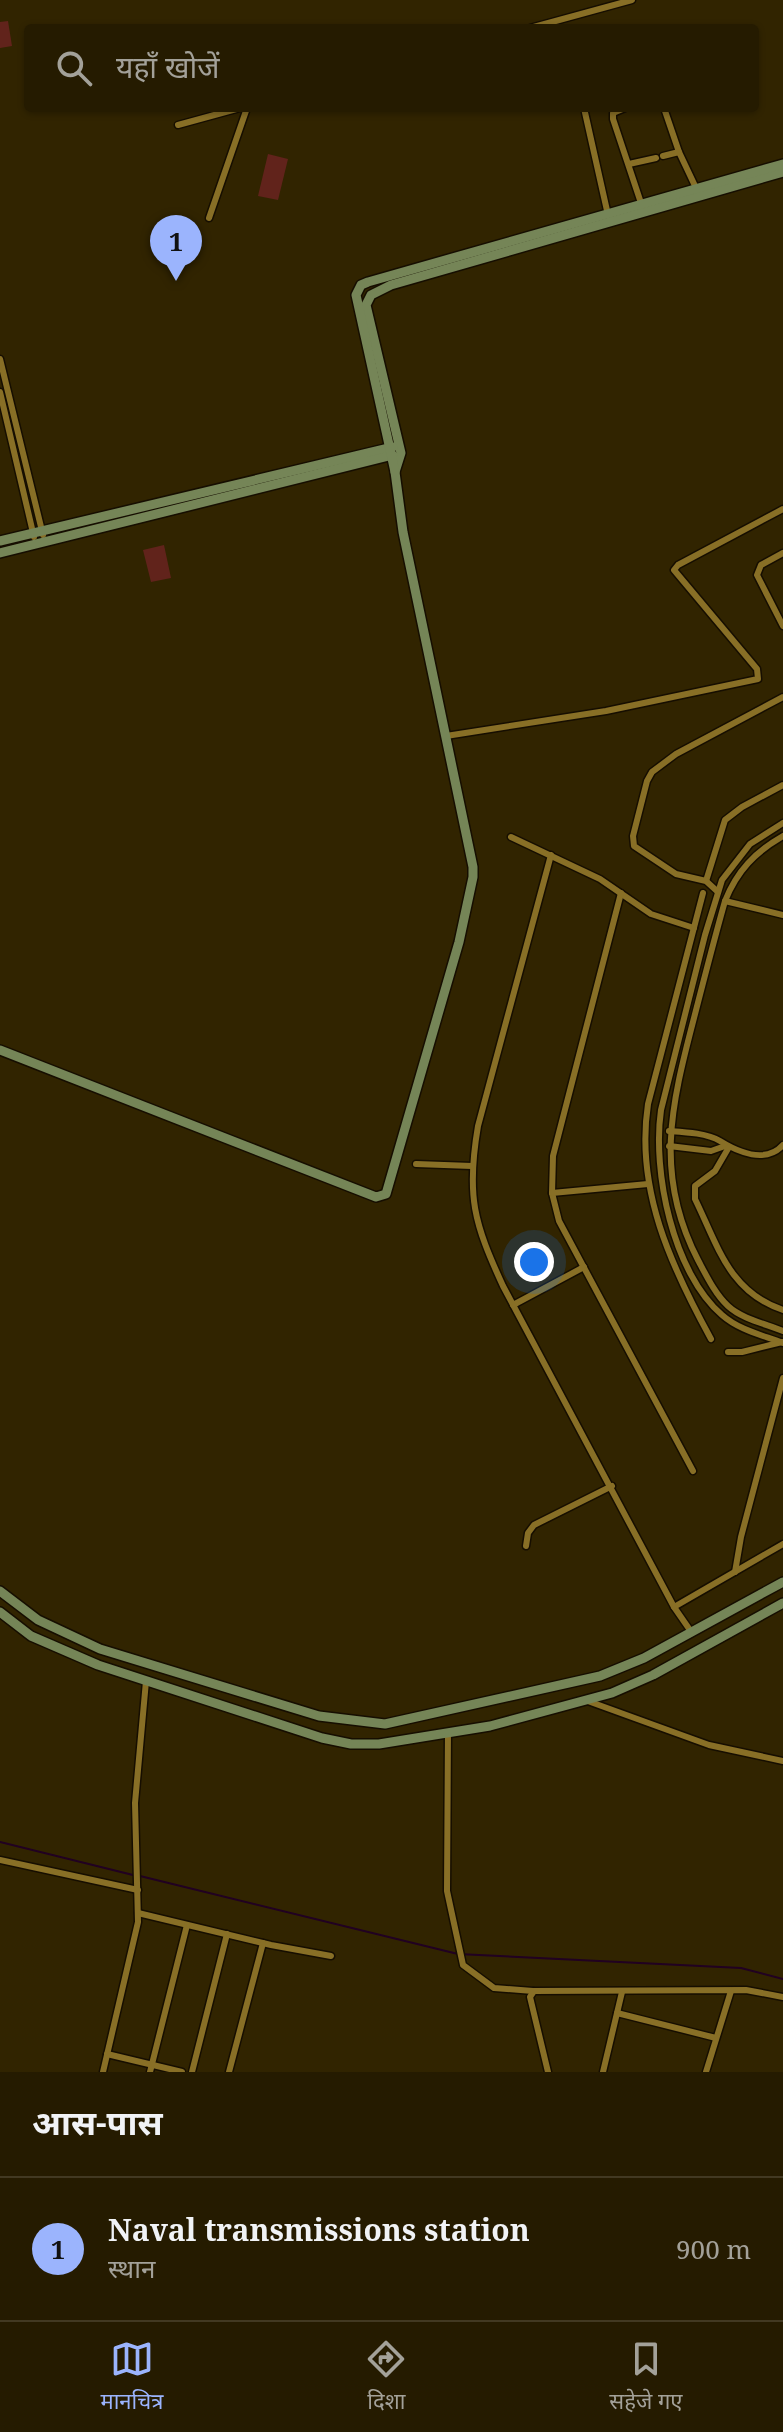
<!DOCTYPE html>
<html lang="hi">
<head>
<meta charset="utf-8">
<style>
  :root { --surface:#251b00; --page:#31280f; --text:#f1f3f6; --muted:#a3a199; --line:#423922; --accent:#9bb4fd }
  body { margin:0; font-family:"Noto Serif","Noto Sans Devanagari",serif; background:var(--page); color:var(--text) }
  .you { position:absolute; left:534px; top:1262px; width:28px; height:28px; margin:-20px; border:6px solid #fff; border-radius:50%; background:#1a73e8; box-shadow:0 0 0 12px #1a73e833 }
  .badge { display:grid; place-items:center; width:52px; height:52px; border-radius:50%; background:var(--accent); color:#111; font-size:26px; font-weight:700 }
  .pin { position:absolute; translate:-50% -66px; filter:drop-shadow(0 2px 4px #0008) }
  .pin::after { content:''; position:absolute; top:42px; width:28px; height:24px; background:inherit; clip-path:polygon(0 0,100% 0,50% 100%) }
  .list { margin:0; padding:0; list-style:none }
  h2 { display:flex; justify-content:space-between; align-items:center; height:104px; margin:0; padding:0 32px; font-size:34px }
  h2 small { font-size:26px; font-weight:400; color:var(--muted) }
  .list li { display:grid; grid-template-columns:52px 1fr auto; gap:24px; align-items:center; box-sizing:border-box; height:144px; padding:0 32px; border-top:2px solid var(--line) }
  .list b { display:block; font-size:30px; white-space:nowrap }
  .list p { margin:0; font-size:26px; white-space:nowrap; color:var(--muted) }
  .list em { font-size:26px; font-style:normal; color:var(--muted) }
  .icon { flex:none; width:44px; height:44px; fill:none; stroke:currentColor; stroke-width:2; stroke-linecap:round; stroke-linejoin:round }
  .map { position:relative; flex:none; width:783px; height:2072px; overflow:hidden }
  .search { position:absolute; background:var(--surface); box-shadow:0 2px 6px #0004; left:24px; right:24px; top:24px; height:88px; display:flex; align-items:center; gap:20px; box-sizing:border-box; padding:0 28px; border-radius:8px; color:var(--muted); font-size:30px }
  .sheet { height:248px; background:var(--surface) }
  nav { display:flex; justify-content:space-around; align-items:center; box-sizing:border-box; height:112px; border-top:2px solid var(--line); background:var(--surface); font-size:22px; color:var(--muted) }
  nav a { display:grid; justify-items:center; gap:4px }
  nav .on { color:var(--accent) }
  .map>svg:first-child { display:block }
</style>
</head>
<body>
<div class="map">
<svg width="783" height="2072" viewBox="0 0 783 2072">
  <rect width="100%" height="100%" fill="#312400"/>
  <!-- green -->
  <g fill="#61231b">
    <polygon points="8,21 12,46 0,48 0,22"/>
    <polygon points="268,154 288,159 278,200 258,196"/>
    <polygon points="164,545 171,578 151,582 143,550"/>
  </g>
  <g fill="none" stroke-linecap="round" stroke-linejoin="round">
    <!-- stream -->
    <g stroke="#210121" stroke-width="2">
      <polyline points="0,1842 133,1875"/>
      <polyline points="140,1876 458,1954 741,1968 783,1979"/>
    </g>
    <defs>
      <g id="street">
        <polyline points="530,28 632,0"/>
        <polyline points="584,108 608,215"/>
        <polyline points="625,108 613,113 613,119 642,206"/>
        <polyline points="664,108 679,152 696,188"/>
        <polyline points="178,125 240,108"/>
        <polyline points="663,156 679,152"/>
        <polyline points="629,164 656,158"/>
        <polyline points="209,218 247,108"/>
        <polyline points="0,359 43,535"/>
        <polyline points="0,392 34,537"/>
        <polyline points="783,553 761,565 757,575 783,626"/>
        <polyline points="446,736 606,711 758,679 757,669 674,570 678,565 783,509"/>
        <path d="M783,823L750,844L722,880L705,935L661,1110C652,1171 673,1273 722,1315C739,1330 762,1335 783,1343"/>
        <path d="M783,836C755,852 737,871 725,901C714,940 704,979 694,1018C671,1106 654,1175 698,1260C706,1275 715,1294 728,1306C742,1319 766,1324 783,1331"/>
        <polyline points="511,837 600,879 651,914 694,928"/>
        <path d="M551,855L478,1126C466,1196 474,1223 503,1286L674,1607L692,1633"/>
        <polyline points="706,881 725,820 742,807 783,785"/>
        <polyline points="718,892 706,881 676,874 634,846 633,836 647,781 652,772 676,754 783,697"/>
        <polyline points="621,893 553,1156 552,1193 559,1221 693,1471"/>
        <path d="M703,893L648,1104C635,1189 671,1266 711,1339"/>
        <polyline points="725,901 783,915"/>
        <path d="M669,1131C684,1132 707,1133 720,1141C738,1152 766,1164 783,1145"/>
        <polyline points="669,1146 711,1151 725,1146"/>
        <path d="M729,1147L715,1171L695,1186V1199C718,1246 729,1292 783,1310"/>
        <polyline points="416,1164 472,1166"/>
        <polyline points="552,1193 648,1184"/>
        <polyline points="513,1305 584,1267"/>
        <polyline points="728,1352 742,1352 782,1342"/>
        <polyline points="526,1546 528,1533 534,1525 612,1486"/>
        <polyline points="735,1572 741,1537 783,1378"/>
        <polyline points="674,1607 783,1544"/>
        <polyline points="585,1700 709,1745 783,1761"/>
        <polyline points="448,1732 447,1891 463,1965 494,1988 533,1991"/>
        <polyline points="0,1860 138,1890"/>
        <polyline points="138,1913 271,1945 331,1956"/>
        <polyline points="617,2013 716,2038"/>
        <polyline points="107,2054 182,2072"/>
        <polyline points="103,2072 138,1922 135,1803 146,1681"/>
        <polyline points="150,2072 187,1925"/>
        <polyline points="192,2072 227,1934"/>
        <polyline points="229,2072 263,1943"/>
        <polyline points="548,2072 530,1997 534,1991 746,1990 783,1997"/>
        <polyline points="603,2072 622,1992"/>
        <polyline points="706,2072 731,1991"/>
      </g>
      <g id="secondary">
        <polyline points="395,472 401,453 366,305 371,295 391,285 783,172"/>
        <polyline points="0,541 393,447"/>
        <polyline points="0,553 393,455"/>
        <polyline points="0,1050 376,1197 386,1194 459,942 473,877 473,867 403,532 395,472 356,295 361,285 368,282 783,164"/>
        <polyline points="0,1591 38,1620 100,1649 319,1716 385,1724 600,1676 644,1658 783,1582"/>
        <polyline points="0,1612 31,1636 98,1665 322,1738 351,1744 379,1744 490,1726 612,1693 653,1675 783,1603"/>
      </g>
    </defs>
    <!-- street casing -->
    <use href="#street" stroke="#160e00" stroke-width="9"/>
    <!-- secondary casing -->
    <use href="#secondary" stroke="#160e00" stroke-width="12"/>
    <!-- street -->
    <use href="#street" stroke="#886f26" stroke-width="6"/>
    <!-- secondary -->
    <use href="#secondary" stroke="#758557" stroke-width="9"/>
  </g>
</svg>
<div class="you"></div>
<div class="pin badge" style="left:176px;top:281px">1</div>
<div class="search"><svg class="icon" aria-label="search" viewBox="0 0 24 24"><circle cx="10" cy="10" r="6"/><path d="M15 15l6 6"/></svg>यहाँ खोजें</div>
</div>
<section class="sheet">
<h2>आस-पास<small></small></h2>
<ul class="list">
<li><span class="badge">1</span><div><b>Naval transmissions station</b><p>स्थान</p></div><em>900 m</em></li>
</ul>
</section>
<nav>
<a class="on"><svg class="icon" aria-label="map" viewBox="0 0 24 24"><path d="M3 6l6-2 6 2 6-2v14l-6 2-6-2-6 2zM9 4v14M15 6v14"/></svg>मानचित्र</a>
<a><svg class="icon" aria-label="directions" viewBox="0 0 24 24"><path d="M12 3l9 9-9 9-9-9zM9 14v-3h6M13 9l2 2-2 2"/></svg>दिशा</a>
<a><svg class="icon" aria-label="saved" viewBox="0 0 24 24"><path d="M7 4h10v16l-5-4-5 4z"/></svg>सहेजे गए</a>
</nav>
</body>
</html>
